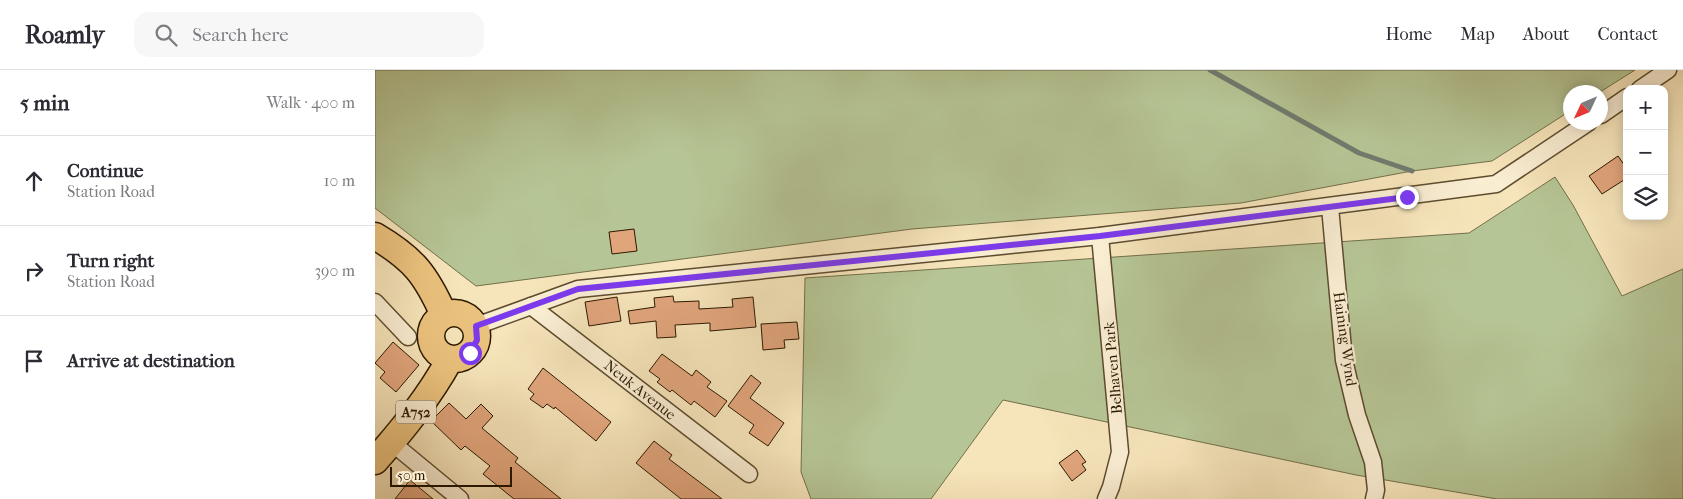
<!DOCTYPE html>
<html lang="en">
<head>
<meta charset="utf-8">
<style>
  :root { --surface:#fff; --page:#f7f7f7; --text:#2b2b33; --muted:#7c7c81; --line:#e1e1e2 }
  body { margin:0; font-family:"IM FELL French Canon",serif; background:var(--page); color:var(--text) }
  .controls { position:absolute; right:15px; top:15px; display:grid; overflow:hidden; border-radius:10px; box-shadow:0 2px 12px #0003 }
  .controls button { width:45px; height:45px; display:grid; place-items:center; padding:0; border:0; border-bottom:1px solid var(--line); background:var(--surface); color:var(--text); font:25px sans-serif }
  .compass { position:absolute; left:1188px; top:15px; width:45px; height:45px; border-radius:50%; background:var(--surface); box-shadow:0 2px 12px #0003; rotate:226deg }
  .scale { position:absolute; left:15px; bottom:12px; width:122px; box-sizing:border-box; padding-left:5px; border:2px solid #2c1900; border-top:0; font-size:14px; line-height:18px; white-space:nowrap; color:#2c1900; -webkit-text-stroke:4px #f9edd2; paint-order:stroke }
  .stop { position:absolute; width:15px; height:15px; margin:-11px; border:4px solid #7c3aed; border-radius:50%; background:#fff }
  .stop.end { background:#7c3aed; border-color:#fff; box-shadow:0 1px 5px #0008 }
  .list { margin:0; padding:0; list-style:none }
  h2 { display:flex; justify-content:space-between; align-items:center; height:65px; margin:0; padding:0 20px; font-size:21px }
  h2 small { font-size:16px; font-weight:400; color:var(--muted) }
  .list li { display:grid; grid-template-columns:32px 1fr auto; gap:15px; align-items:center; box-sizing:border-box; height:90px; padding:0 20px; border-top:1px solid var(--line) }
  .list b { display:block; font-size:19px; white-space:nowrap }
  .list p { margin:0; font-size:16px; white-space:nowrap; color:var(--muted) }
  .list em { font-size:16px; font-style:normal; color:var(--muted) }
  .icon { flex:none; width:28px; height:28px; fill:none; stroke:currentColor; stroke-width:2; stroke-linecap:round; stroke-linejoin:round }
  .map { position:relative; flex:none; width:1308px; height:429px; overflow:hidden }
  header { display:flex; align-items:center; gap:30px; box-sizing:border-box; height:70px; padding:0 25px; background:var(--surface); border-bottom:1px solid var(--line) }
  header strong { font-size:24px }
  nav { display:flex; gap:28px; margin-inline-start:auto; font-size:18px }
  .search { width:350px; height:45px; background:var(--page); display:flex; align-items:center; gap:12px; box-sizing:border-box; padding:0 18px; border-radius:15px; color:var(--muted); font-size:19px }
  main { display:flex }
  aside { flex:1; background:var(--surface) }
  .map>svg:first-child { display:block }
</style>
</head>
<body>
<header>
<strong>Roamly</strong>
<div class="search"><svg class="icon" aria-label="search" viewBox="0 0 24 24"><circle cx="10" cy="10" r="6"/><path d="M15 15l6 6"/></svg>Search here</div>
<nav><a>Home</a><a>Map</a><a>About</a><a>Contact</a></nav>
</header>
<main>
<aside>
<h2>5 min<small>Walk · 400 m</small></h2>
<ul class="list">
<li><svg class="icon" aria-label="ahead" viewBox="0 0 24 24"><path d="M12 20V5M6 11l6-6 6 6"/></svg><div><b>Continue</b><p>Station Road</p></div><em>10 m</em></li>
<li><svg class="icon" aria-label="right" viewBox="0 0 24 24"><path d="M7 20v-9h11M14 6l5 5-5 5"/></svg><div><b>Turn right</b><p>Station Road</p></div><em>390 m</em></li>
<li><svg class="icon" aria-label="arrive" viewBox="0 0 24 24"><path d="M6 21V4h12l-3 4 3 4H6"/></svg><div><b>Arrive at destination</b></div></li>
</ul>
</aside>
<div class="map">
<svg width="1308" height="429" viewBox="0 0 1308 429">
  <rect width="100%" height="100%" fill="#f6e4ba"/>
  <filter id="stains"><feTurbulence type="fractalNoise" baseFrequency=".004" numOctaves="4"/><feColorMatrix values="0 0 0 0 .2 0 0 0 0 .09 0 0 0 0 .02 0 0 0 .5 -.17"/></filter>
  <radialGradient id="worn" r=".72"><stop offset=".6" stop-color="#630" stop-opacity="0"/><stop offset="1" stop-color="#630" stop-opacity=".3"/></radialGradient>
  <!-- green -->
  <g fill="#b6c595" stroke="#716f4a">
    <polygon points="0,0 1260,0 1225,22 1196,22 1195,41 1117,91 1037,101 866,133 537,159 101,216 0,138"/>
    <polygon points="1180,107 1198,135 1247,226 1308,199 1308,429 1122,429 981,405 628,330 556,429 436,429 426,402 430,208 1094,163"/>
  </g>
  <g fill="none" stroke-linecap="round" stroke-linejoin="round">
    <!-- stream -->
    <polyline stroke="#707b6e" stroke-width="5" points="835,0 984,83 1037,101"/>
  </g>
  <!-- building -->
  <g fill="#e1a57c" stroke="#2c1900">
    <polygon points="1243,86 1252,99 1252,108 1227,124 1214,106"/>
    <polygon points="259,159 262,181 237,184 234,162"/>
    <polygon points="298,226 299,232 324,231 324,239 358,237 357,229 378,227 381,257 335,261 335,253 300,255 301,267 282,268 281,251 255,254 253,241 280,237 279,228"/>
    <polygon points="242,227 246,251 214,256 210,232"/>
    <polygon points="422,252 424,269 409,270 410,278 388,280 386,254"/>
    <polygon points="18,272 44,295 21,322 5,308 10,302 0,293"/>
    <polygon points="287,284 317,306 321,300 336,312 332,317 352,331 340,347 319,331 316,335 297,320 295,322 282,312 285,309 274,301"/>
    <polygon points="168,298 236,352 221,371 180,337 179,339 172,334 168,338 155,329 159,324 153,319"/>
    <polygon points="376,305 386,313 375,328 409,353 393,376 374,363 379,355 353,336"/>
    <polygon points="74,333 91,349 106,334 118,346 107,358 143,388 140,392 186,429 139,429 108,404 115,396 90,376 86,380 56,351"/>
    <polygon points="279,371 297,385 294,389 347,429 306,429 261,393"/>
    <polygon points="702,380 711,392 707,394 711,400 697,411 684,393"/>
    <polygon points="35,410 58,429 20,429"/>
  </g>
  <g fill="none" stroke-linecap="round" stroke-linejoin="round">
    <defs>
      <g id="street">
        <polyline points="1265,19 1293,0"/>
        <polyline points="1226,45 1252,27"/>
        <polyline points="955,137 969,290 982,345 998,392 1001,420 999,429"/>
        <polyline points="725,166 745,382 736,417 731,429"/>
        <polyline points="0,232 33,267"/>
        <polyline points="156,236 374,404"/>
        <polyline points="101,256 203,219 725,166 1121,114 1214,52"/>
        <polyline points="16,372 85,429"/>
      </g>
      <g id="primary">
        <path d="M0,166C39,189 51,205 69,245"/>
        <circle cx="79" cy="266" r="23"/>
        <path d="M0,391C29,358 54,327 75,289"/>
      </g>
    </defs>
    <!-- street casing -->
    <use href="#street" stroke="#5e4c2e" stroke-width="19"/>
    <!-- primary casing -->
    <use href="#primary" stroke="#2c1900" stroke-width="29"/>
    <!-- street -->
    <use href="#street" stroke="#f9edd2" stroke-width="16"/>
    <!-- primary -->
    <use href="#primary" stroke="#ebc27d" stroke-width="26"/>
  </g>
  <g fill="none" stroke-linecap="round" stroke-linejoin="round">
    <!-- route -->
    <polyline stroke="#7c3aed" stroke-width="6" points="95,283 102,270 101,256 203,219 725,166 1032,127"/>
  </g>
  <g text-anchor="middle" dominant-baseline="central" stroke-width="4.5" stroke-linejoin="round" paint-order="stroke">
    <!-- shield labels -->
    <rect fill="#f9edd2" stroke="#6a593f" stroke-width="1" x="21" y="330.5" width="40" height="23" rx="4"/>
    <g font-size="14" font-weight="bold" fill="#2c1900">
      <text x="41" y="342">A752</text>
    </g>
    <!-- street labels -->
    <g font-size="15" fill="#2c1900" stroke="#f9edd2">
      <text transform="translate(970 269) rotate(82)">Haining Wynd</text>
      <text transform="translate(738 298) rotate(-95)">Belhaven Park</text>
      <text transform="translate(265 320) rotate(38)">Neuk Avenue</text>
    </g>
  </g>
  <rect width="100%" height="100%" filter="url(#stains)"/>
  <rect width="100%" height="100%" fill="url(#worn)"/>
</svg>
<div class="controls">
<button>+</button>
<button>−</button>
<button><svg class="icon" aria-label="layers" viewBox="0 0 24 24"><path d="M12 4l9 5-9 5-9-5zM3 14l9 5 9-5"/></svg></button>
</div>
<svg class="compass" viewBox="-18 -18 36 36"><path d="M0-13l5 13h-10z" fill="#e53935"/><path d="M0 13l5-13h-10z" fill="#7c7c81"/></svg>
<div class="scale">50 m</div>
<div class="stop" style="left:95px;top:283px"></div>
<div class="stop end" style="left:1032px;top:127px"></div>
</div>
</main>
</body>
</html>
